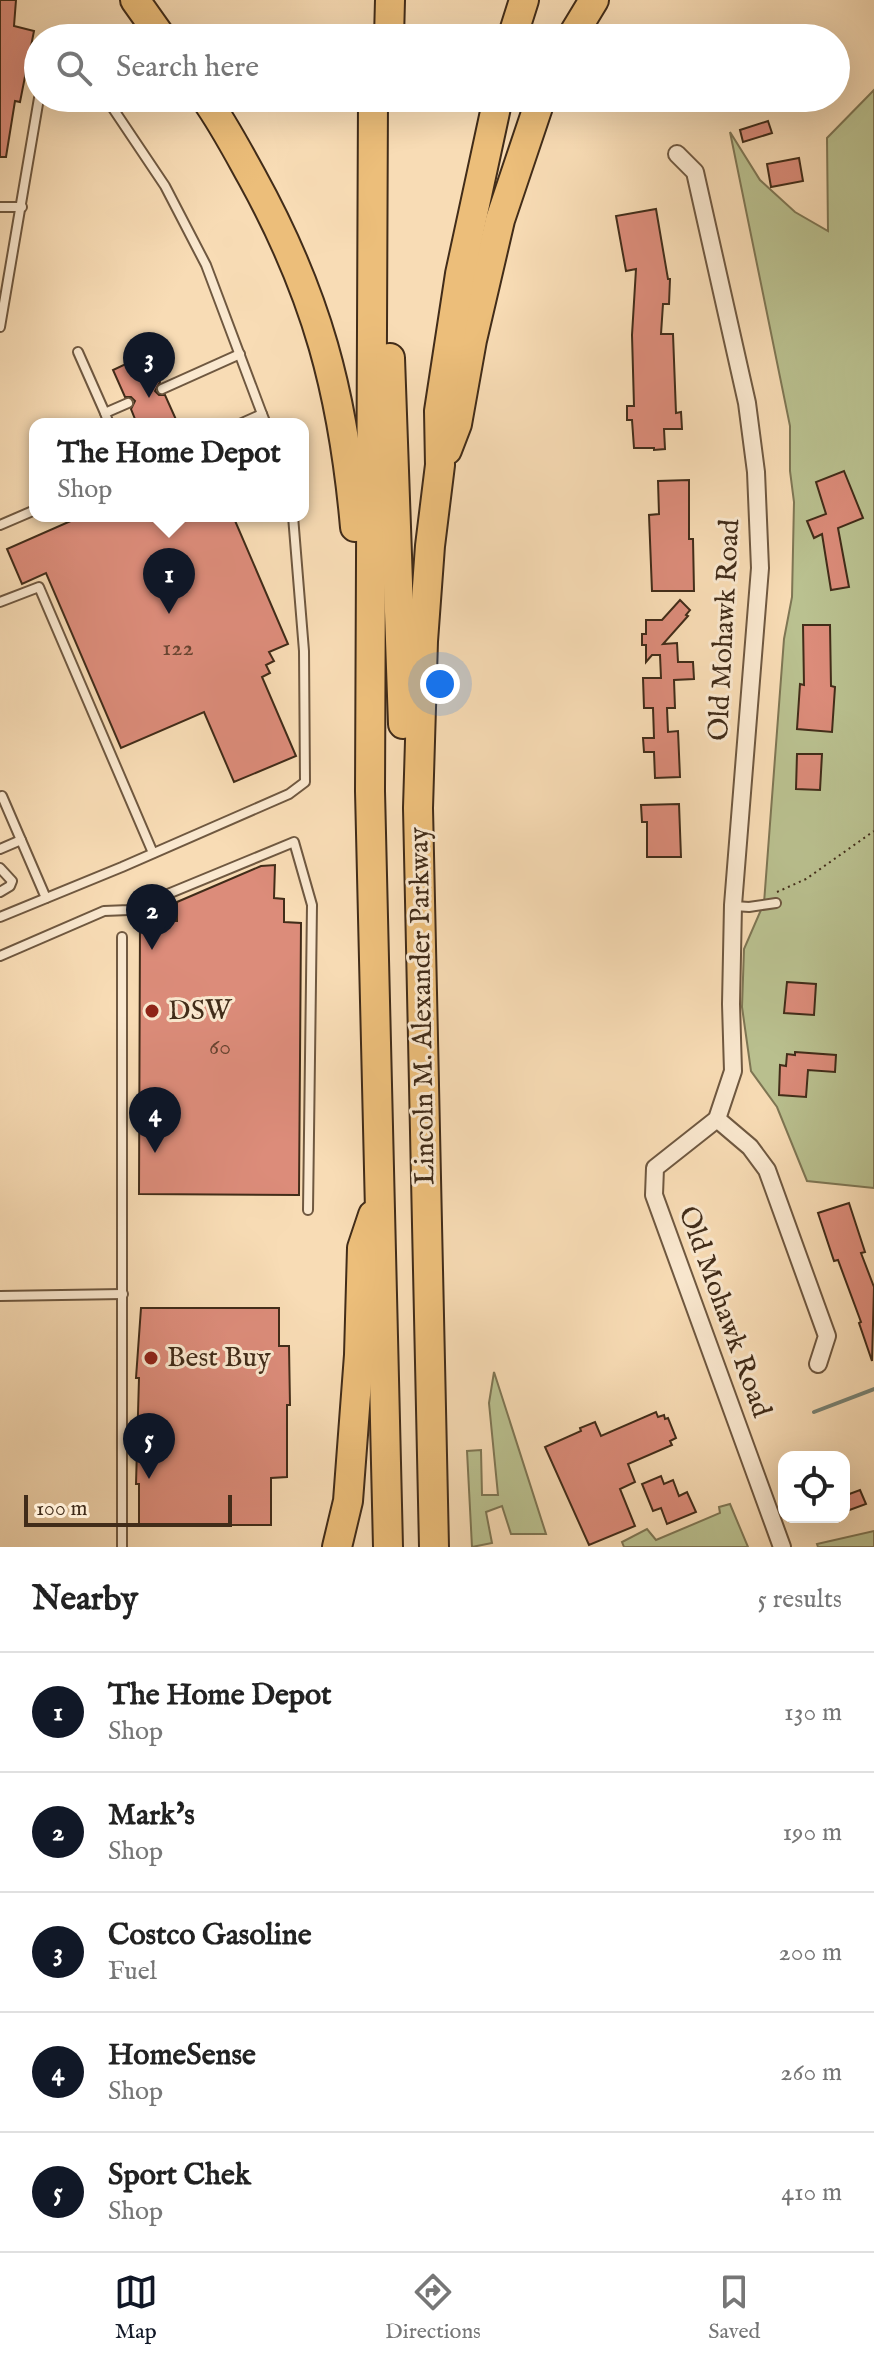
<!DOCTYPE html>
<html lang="en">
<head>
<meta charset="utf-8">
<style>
  :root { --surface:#fff; --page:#f2f2f2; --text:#222; --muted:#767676; --line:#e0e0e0; --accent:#111827 }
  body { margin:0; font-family:"IM FELL English",serif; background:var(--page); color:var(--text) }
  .controls { position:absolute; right:24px; bottom:24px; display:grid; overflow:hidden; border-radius:16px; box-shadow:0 8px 32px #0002 }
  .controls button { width:72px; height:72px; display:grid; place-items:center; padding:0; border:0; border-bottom:2px solid var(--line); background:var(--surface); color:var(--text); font:40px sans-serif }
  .scale { position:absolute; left:24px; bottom:20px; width:208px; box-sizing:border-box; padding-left:8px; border:4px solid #412c19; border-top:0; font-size:22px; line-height:28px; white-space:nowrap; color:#412c19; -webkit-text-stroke:6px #fae8cf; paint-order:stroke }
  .you { position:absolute; left:440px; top:684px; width:28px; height:28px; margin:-20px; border:6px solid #fff; border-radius:50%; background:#1a73e8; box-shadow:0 0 0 12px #1a73e833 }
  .badge { display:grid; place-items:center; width:52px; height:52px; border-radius:50%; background:var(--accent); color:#fff; font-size:26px; font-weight:700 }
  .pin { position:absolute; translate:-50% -66px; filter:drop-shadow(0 2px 4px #0008) }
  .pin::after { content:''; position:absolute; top:42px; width:28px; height:24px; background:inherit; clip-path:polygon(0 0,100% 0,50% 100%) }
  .popup { position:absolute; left:29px; top:418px; width:280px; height:104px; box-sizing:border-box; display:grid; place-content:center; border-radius:16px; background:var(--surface); filter:drop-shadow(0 2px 6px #0005); font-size:26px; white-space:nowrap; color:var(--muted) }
  .popup b { font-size:30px; color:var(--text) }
  .popup::after { content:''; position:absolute; left:50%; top:100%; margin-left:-16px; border:16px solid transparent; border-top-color:var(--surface) }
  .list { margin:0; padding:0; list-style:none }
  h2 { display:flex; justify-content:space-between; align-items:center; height:104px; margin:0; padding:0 32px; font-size:34px }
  h2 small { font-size:26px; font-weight:400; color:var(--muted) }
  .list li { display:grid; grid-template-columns:52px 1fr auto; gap:24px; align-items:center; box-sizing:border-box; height:120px; padding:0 32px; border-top:2px solid var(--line) }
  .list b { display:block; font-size:30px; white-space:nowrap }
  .list p { margin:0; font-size:26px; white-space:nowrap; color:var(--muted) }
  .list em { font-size:26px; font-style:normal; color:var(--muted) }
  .icon { flex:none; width:44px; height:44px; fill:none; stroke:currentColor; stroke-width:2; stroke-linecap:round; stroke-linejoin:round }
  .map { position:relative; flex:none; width:874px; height:1547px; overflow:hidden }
  .search { position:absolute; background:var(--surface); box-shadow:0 8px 32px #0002; left:24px; right:24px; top:24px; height:88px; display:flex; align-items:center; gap:20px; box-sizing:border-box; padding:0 28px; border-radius:44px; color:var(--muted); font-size:30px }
  .sheet { height:704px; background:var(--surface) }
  nav { display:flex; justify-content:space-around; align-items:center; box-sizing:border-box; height:112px; border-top:2px solid var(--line); background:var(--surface); font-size:22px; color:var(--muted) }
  nav a { display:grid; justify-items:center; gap:4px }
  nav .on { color:var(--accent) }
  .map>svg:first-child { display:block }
</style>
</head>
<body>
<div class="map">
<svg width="874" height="1547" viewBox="0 0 874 1547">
  <rect width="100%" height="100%" fill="#f8dcb5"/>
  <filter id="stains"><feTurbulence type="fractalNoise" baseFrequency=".0025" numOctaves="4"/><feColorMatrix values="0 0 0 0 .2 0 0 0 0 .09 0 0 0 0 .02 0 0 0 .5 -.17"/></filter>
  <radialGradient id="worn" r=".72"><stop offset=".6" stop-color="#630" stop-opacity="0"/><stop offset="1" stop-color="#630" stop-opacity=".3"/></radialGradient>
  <!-- green -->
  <g fill="#bac190" stroke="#7e7654" stroke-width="2">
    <polygon points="874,90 874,1188 807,1181 777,1107 751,1071 742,1007 744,949 764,903 784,639 792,597 794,502 790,471 790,426 730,132 760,180 795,212 828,231 827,138"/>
    <polygon points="494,1372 546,1534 511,1534 502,1506 486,1512 492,1543 472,1547 467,1451 481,1450 482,1495 498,1495 489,1403"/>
    <polygon points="730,1504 748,1547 624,1547 622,1542 647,1529 656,1540 720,1513 719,1507"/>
    <polygon points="874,1531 874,1547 818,1547 817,1544"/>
  </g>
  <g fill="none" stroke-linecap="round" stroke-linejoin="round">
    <!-- stream -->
    <polyline stroke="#788274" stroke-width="4" points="814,1412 874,1389"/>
  </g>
  <!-- building -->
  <g fill="#dc8c7a" stroke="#412c19" stroke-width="2">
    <polygon points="0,0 16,0 14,26 34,31 20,102 15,101 6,157 0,157"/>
    <polygon points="768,121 772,133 743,142 740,130"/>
    <polygon points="799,158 803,181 771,187 767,164"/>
    <polygon points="656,209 668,279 670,279 669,304 663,304 661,334 673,334 676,413 681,412 682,429 664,429 665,449 654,450 654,448 634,448 632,420 627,420 627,406 634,406 632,335 636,269 626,271 616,216"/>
    <polygon points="132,361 140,380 156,373 160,382 155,391 159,395 165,395 178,424 137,424 131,409 135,401 131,397 125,397 113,370"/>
    <polygon points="844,471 863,518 838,528 849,587 831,590 822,534 814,538 807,521 826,514 816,482"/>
    <polygon points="689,480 689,539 693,539 694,591 652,591 649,515 659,514 658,481"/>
    <polygon points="82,516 233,516 288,644 269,652 274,661 266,665 270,673 262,677 296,756 234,782 204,712 121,748 46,573 22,584 7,549"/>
    <polygon points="680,600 690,610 686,615 688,616 663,644 677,643 678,662 693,662 694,679 674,680 675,708 667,708 668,732 678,731 680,777 655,778 654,752 644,752 643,738 654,738 653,708 644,708 643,678 661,678 660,655 652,655 646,662 646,645 642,645 642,634 646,634 646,620 662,620"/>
    <polygon points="803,625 830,625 831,686 835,687 832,732 797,729 800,684 804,685"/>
    <polygon points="797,754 822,754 820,790 796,789"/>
    <polygon points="679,804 681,857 647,857 647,822 642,822 641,805"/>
    <polygon points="275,865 274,898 284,899 284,922 301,923 299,1195 139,1194 140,921 177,921 177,902 261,866"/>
    <polygon points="787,982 816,984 814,1015 784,1013"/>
    <polygon points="795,1052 836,1055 835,1072 808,1070 806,1097 779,1095 780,1065 786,1066 787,1054 795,1055"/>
    <polygon points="849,1203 865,1252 861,1253 874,1287 872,1361 859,1323 861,1322 838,1260 834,1261 818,1213"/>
    <polygon points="141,1308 279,1308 279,1346 289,1346 290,1405 287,1405 287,1477 271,1478 271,1525 139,1525 139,1484 136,1484 139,1378 136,1378"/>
    <polygon points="656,1412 658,1417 664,1415 665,1419 668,1418 676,1438 670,1441 672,1445 628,1464 635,1482 620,1489 635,1526 589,1545 545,1447 581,1431 580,1428 595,1422 601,1436"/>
    <polygon points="661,1476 664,1484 673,1480 679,1496 687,1492 696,1512 667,1524 661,1508 653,1511 642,1484"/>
    <polygon points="860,1490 866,1504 844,1512 844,1496"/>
  </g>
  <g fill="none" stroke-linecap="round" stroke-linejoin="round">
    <defs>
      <g id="lane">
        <polyline points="106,98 165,186 206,265 262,414"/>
        <polyline points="0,207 22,207"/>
        <polyline points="0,327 39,98"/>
        <polyline points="78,352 105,413"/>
        <polyline points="162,389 240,354"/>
        <polyline points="109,424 105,413 128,403"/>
        <polyline points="240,424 262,414 266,424"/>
        <polyline points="0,525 35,510"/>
        <polyline points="0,602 39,587 153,853"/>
        <polyline points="2,796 46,898"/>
        <polyline points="0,849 21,840"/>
        <polyline points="0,868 12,881 10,886 0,892"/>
        <polyline points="734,906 749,907 776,903"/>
        <polyline points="0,917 122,867 289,794 305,782 304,651 293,516"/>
        <polyline points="122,937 122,1547"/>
        <polyline points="0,956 104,911 129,910 294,842 312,905 308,1210"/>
        <polyline points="0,1296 123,1294"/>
      </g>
      <g id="street">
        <polyline points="677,154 695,172 747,403 756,472 760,568 733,905 731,1004 733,1071 717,1119 655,1168 654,1195 782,1547"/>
        <polyline points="717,1119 750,1147 767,1170 827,1336 818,1364"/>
      </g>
      <g id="highway">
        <polyline points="135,0 162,38"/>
        <polyline points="389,38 390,0"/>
        <polyline points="512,38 524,0"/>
        <polyline points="571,38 594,0"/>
        <path d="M205,98C223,123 237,150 252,177C317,295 343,393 355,527"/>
        <polyline points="373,98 370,791 388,1547"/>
        <polyline points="390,358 403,724"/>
        <polyline points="447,450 457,424 472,340 500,220 541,98"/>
        <polyline points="337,1547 348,1501 359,1355 362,1248 373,1215"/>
        <polyline points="434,1547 418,808 423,641 430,546 440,465 439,411 460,274 498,98"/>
      </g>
    </defs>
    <!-- lane casing -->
    <use href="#lane" stroke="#6f5840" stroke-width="12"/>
    <!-- street casing -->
    <use href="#street" stroke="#6f5840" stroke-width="20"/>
    <!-- highway casing -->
    <use href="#highway" stroke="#412c19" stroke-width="32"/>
    <!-- path -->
    <polyline stroke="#412c19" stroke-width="2" stroke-dasharray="2 4" stroke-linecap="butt" points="777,892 806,879 874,831"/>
    <!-- lane -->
    <use href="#lane" stroke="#fae8cf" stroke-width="8"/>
    <!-- street -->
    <use href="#street" stroke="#fae8cf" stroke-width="16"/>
    <!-- highway -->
    <use href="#highway" stroke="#ecbe7a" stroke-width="28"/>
  </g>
  <!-- markers -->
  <g fill="#8f2418" stroke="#fae8cf" stroke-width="3">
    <circle cx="152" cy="1011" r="8"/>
    <circle cx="151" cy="1358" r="8"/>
  </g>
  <g text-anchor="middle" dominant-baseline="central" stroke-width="6" stroke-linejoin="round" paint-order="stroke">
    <!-- number labels -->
    <g font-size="24" fill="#684431">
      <text x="178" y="648">122</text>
      <text x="220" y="1047">60</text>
    </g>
    <!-- street labels -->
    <g font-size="28" fill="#412c19" stroke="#fae8cf">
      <text transform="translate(725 630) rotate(-87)">Old Mohawk Road</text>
      <text transform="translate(423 1006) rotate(-91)">Lincoln M. Alexander Parkway</text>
      <text transform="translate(724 1312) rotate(70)">Old Mohawk Road</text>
    </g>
    <!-- poi labels -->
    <g font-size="28" fill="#412c19" stroke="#fae8cf" text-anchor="start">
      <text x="168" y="1011">DSW</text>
      <text x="167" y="1358">Best Buy</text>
    </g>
  </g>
  <rect width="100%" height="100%" filter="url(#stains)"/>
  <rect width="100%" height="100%" fill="url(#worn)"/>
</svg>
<div class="controls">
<button><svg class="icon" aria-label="locate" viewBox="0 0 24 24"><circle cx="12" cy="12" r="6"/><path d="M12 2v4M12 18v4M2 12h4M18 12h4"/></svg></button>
</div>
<div class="scale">100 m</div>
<div class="you"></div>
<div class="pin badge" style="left:169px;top:614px">1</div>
<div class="popup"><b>The Home Depot</b>Shop</div>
<div class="pin badge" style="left:152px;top:950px">2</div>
<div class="pin badge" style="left:149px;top:398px">3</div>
<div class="pin badge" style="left:155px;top:1153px">4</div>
<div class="pin badge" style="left:149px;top:1479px">5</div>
<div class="search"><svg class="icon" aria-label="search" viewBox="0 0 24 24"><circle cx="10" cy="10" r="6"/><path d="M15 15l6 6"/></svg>Search here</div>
</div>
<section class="sheet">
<h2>Nearby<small>5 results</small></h2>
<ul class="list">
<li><span class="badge">1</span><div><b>The Home Depot</b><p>Shop</p></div><em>130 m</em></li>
<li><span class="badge">2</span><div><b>Mark's</b><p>Shop</p></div><em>190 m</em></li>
<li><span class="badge">3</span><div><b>Costco Gasoline</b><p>Fuel</p></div><em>200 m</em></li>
<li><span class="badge">4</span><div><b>HomeSense</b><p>Shop</p></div><em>260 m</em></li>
<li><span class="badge">5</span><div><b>Sport Chek</b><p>Shop</p></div><em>410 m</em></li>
</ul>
</section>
<nav>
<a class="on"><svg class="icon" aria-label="map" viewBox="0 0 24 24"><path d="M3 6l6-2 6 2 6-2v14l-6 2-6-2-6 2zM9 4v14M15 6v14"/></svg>Map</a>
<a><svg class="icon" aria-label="directions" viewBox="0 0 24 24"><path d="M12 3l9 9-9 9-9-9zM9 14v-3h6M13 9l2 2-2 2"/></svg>Directions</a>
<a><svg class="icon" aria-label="saved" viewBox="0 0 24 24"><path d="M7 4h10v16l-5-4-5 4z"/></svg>Saved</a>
</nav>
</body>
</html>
